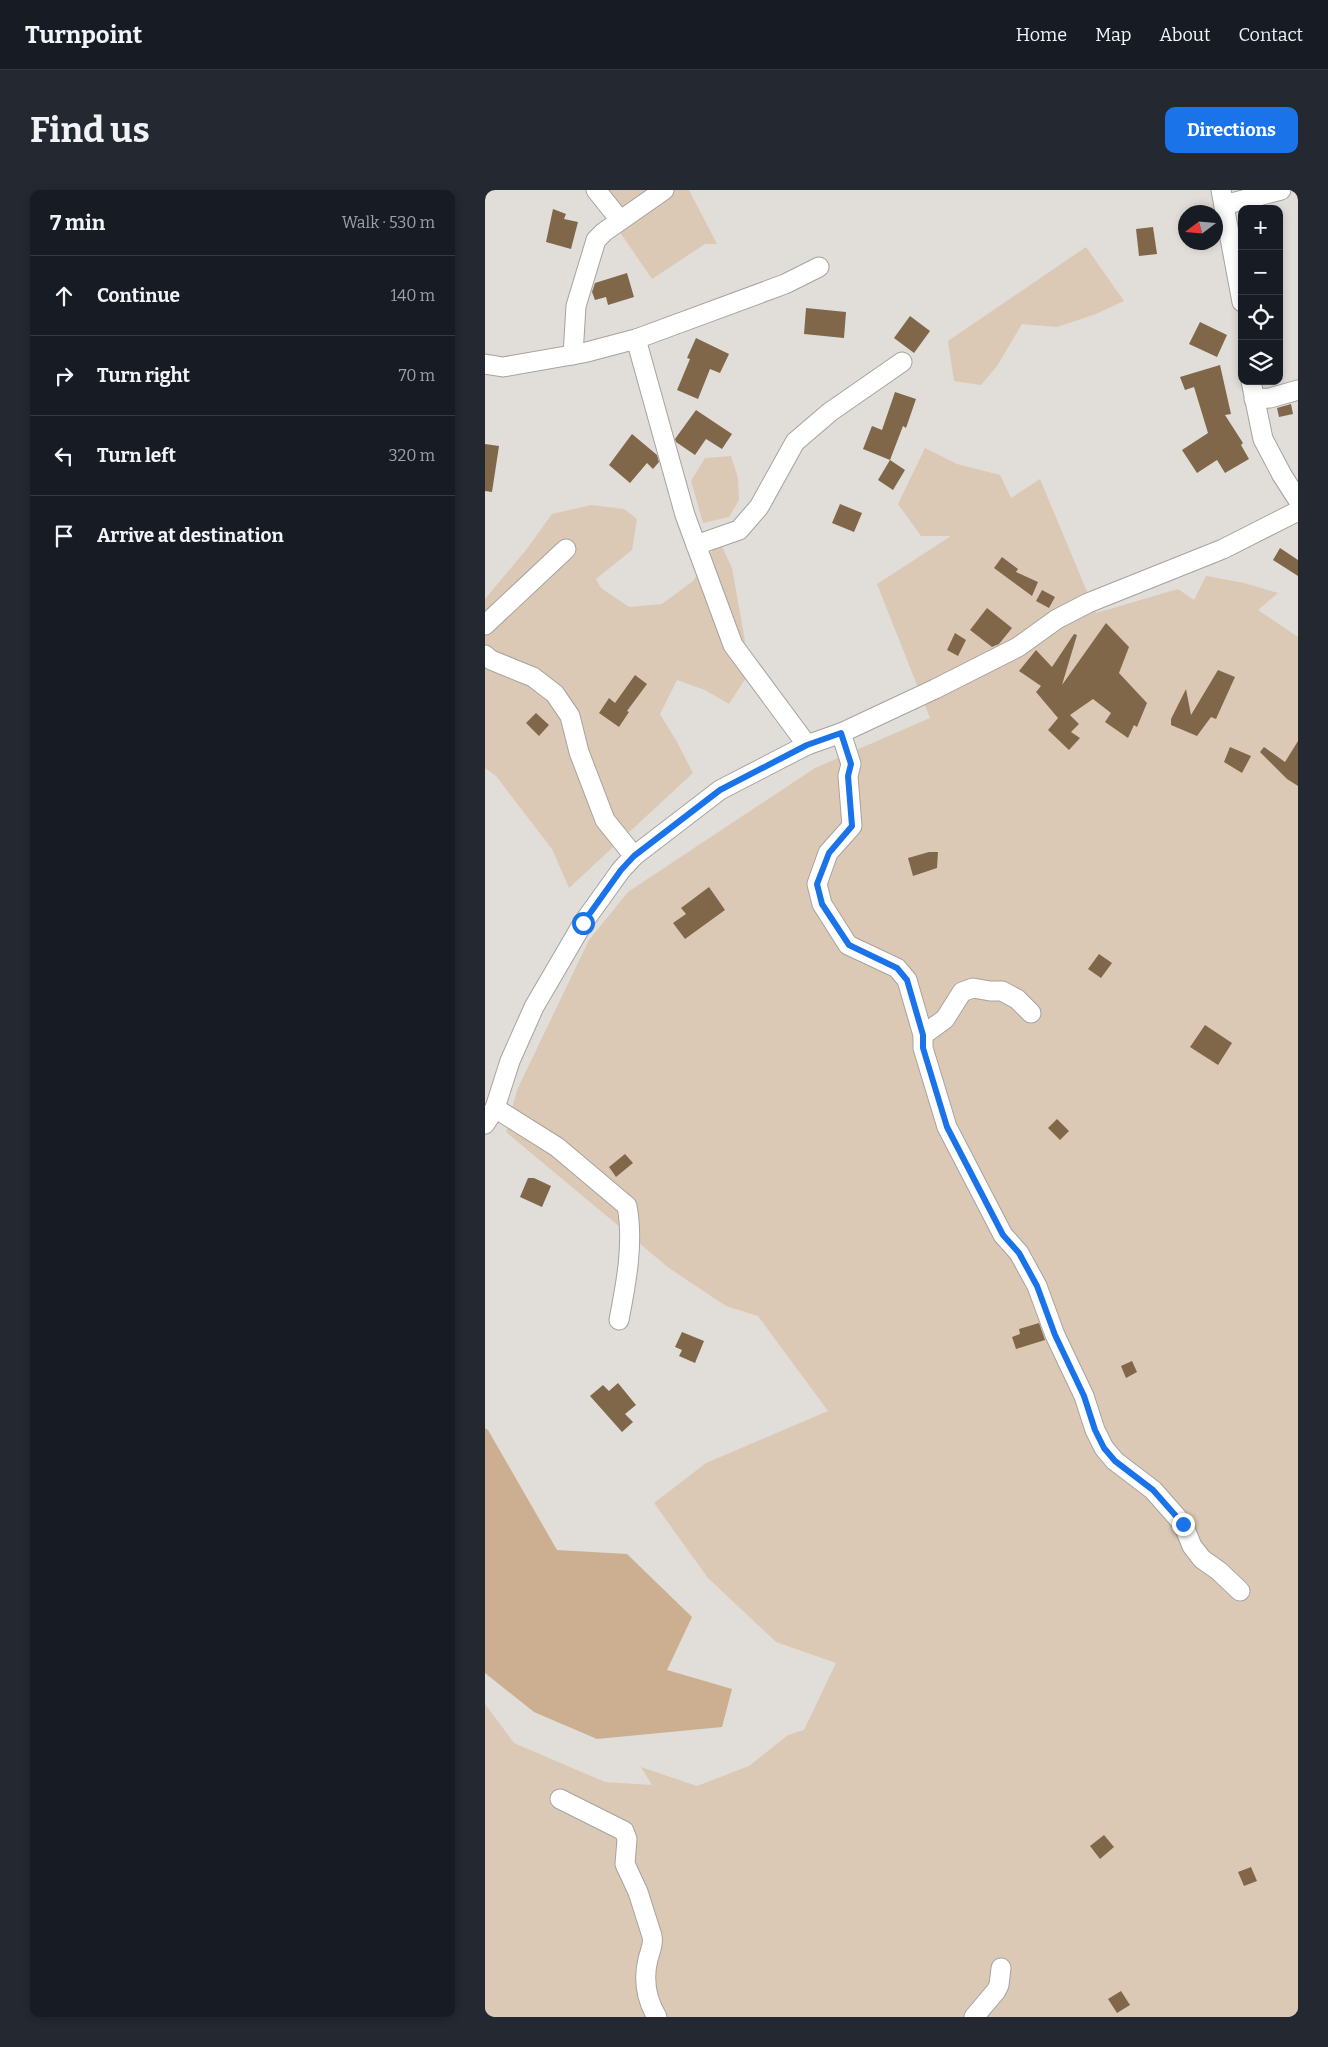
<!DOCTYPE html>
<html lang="en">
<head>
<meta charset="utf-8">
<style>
  :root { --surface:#171b24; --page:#242831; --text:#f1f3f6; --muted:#9ea1a6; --line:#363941; --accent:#1a73e8 }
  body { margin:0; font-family:Bitter,serif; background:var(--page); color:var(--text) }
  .controls { position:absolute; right:15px; top:15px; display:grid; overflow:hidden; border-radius:10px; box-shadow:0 2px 8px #0003 }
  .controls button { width:45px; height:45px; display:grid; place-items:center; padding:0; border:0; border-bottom:1px solid var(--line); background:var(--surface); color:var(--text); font:25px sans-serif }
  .compass { position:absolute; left:693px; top:15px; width:45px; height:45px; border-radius:50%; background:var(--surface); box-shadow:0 2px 8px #0003; rotate:254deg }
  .stop { position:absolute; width:15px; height:15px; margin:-11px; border:4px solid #1a73e8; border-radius:50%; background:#fff }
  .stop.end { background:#1a73e8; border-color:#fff; box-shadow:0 1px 5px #0008 }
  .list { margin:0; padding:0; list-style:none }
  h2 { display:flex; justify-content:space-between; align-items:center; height:65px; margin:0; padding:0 20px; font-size:21px }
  h2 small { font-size:16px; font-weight:400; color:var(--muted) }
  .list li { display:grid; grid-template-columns:32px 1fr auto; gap:15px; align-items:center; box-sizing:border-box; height:80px; padding:0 20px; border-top:1px solid var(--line) }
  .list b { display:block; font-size:19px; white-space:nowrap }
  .list em { font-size:16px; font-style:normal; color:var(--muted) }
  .icon { flex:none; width:28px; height:28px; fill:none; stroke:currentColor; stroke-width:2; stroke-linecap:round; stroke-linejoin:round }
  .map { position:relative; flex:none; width:813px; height:1827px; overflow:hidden; border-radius:10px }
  header { display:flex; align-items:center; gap:30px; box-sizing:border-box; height:70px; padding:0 25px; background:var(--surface); border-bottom:1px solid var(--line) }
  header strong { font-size:24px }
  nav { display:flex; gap:28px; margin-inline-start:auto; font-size:18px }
  .intro { display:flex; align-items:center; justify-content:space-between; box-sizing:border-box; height:120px; padding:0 30px }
  h1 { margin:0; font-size:35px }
  .button { padding:12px 22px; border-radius:10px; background:var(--accent); color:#fff; font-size:18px; font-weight:700 }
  main { display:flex; gap:30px; padding:0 30px }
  aside { flex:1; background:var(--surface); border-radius:10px; box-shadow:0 2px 8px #0003 }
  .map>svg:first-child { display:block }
</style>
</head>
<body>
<header>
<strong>Turnpoint</strong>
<nav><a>Home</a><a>Map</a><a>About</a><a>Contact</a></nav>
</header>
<div class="intro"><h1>Find us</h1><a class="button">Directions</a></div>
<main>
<aside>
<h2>7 min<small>Walk · 530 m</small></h2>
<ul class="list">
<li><svg class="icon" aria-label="ahead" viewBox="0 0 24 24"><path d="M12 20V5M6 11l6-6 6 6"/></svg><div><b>Continue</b></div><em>140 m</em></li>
<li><svg class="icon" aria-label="right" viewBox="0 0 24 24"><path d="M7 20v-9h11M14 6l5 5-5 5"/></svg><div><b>Turn right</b></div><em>70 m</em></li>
<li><svg class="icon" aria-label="left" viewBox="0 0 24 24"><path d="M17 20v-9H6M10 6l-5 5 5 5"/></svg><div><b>Turn left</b></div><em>320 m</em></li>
<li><svg class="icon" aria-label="arrive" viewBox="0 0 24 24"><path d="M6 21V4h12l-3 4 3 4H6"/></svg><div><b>Arrive at destination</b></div></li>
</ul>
</aside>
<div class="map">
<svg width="813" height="1827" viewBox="0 0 813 1827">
  <rect width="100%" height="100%" fill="#e1ddd9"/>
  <!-- green -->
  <g fill="#dcc9b5">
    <polygon points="106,0 204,0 232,54 220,54 167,89"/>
    <polygon points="601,57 639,111 611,124 572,137 537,134 512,176 496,195 469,191 463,151"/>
    <polygon points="440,258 472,274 515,285 526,308 555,289 611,423 693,399 709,410 721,386 759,393 793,403 773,420 813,447 813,1827 0,1827 0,1514 29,1553 120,1592 167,1595 156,1577 212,1596 264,1576 303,1545 319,1540 351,1473 291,1452 223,1388 169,1313 221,1273 343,1221 273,1126 241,1116 184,1078 21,942 32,900 104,750 143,702 330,578 445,528 392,394 466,346 436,346 413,314"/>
    <polygon points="246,266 253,288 254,310 244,327 218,333 206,291 220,268"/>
    <polygon points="106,315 139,319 152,329 147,360 111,389 116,398 144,417 177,414 208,391 234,350 247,378 259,445 264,483 244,514 220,500 192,490 175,524 192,552 208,583 84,698 67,659 11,586 0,578 0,409 41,360 67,324"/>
  </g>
  <!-- water -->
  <polygon fill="#ccaf90" points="0,1238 3,1240 72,1360 142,1364 207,1427 182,1480 247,1499 237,1537 112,1549 49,1522 0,1483"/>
  <!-- building -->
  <g fill="#81674a">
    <polygon points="68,19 81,24 79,29 93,32 86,59 61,52"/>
    <polygon points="668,37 672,64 654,66 651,39"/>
    <polygon points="142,83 149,107 123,115 121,107 110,110 107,102 110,93"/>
    <polygon points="321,118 361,122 359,148 319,144"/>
    <polygon points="425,126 445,141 429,163 409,148"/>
    <polygon points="715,132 742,145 732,167 704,154"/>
    <polygon points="211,148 244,164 235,183 225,179 213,209 192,200 205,169 202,168"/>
    <polygon points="735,175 746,224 740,225 758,253 756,255 764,269 740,283 732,270 712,283 697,260 723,243 709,197 700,200 695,187"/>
    <polygon points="410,202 431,209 421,238 418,236 405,270 378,259 387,236 397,240"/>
    <polygon points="806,214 808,224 794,227 792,218"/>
    <polygon points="211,220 247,244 237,259 221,249 210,265 191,252 190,249"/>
    <polygon points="147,244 172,265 174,272 168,279 162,273 145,293 124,275"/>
    <polygon points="0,254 14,256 7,302 0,301"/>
    <polygon points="405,270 420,280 408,300 393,290"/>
    <polygon points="355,314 377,323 369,342 347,333"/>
    <polygon points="795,358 813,370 813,386 788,370"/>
    <polygon points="517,367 533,379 531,382 553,392 547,406 509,378"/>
    <polygon points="557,400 570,407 564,418 551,411"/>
    <polygon points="502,418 527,438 514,454 507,457 485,440"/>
    <polygon points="621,433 644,457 634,483 662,513 652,537 649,535 643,548 620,532 626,523 608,509 585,525 594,534 586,542 595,548 584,560 563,540 573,528 551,502 556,496 534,481 551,460 567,477 589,444 592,445 577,495"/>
    <polygon points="470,443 481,450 473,466 462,460"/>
    <polygon points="733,480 750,487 731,529 726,527 712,546 686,535 686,529 701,499 706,525"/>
    <polygon points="150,485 162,494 142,521 144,522 134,537 114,523 124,508 130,513"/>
    <polygon points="51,523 64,535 54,546 41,533"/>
    <polygon points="813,551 813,596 802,589 775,562 779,557 800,572"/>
    <polygon points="745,557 766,566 757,583 739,572"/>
    <polygon points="444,662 453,662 452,678 428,686 423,668"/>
    <polygon points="224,697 240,720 200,749 188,733 201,724 196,718"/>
    <polygon points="614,764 627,773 616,788 603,779"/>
    <polygon points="720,835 747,853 733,875 705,857"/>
    <polygon points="572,929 584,941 575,950 563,938"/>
    <polygon points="140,964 148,973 131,987 124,977"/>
    <polygon points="43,988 49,988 66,996 57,1017 35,1007"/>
    <polygon points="554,1133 560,1150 531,1159 527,1147 535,1144 534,1139"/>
    <polygon points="197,1142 219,1151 210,1173 194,1166 197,1160 190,1157"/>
    <polygon points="647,1171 652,1182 641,1188 636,1176"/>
    <polygon points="133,1193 151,1215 140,1224 148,1232 137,1242 105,1206 118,1195 124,1201"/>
    <polygon points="619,1645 629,1657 615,1669 605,1656"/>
    <polygon points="766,1677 772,1691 759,1696 753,1682"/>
    <polygon points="636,1801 645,1815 632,1823 623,1809"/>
  </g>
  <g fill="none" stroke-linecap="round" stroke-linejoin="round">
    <defs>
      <g id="minor">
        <polyline points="111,0 135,30"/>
        <polyline points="736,0 757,112"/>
        <polyline points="739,15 796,0"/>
        <polyline points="151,149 200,325 248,455 322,555"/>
        <polyline points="88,165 91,116 111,50 119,42 179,0"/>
        <polyline points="0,174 18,177 98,163 151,149 300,94 334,77"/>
        <polyline points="766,191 778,249 797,285 813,310"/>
        <polyline points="769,209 785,208 813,200"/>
        <polyline points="211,355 254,340 274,317 310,252 345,222 417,172"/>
        <polyline points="0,435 81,359"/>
        <polyline points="0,465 6,470 48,487 70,504 85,526 94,562 120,630 149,666"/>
        <polyline points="356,543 366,574 363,586 367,636 343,663 332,694 337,714 363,755 412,778 422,790 438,845 438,858 462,937 518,1045 534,1063 552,1096 570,1145 599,1206 610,1240 619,1258 630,1271 668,1300 698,1334 707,1356 717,1369 734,1381 755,1401"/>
        <polyline points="438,845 460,829 477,802 488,798 505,801 517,801 532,809 546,823"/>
        <path d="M10,918L72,957L142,1016C149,1053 141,1094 134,1130"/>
        <polyline points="0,934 10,918 25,871 49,817 98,733 136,680 149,666 235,600 322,555 356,543 450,499 533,457 572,429 603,413 738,359 813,321"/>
        <path d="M75,1609L139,1641L142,1649L140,1674L153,1702L167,1746C169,1755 165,1761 163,1769C158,1790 161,1809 172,1827"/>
        <polyline points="489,1827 511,1801 514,1795 516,1778"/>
      </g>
    </defs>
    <!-- minor casing -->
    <use href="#minor" stroke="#a6a39f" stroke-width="21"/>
    <!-- minor -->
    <use href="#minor" stroke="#fff" stroke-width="19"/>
  </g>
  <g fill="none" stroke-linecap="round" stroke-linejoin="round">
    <!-- route -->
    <polyline stroke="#1a73e8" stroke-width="6" points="98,733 136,680 149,666 235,600 322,555 356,543 366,574 363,586 367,636 344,663 332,694 337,714 364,755 412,778 422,790 438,845 438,858 462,937 518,1045 534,1063 552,1096 570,1145 599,1206 610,1240 619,1258 630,1271 668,1300 698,1334"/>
  </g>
</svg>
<div class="controls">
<button>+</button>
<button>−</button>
<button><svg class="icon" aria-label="locate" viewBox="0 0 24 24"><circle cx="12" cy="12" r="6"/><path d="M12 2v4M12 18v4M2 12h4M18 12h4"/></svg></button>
<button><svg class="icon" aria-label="layers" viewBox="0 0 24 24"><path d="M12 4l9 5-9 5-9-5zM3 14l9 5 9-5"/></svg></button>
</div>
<svg class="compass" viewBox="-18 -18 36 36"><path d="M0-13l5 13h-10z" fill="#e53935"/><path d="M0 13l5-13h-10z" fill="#9ea1a6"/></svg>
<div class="stop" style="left:98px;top:733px"></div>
<div class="stop end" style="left:698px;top:1334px"></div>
</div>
</main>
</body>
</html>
